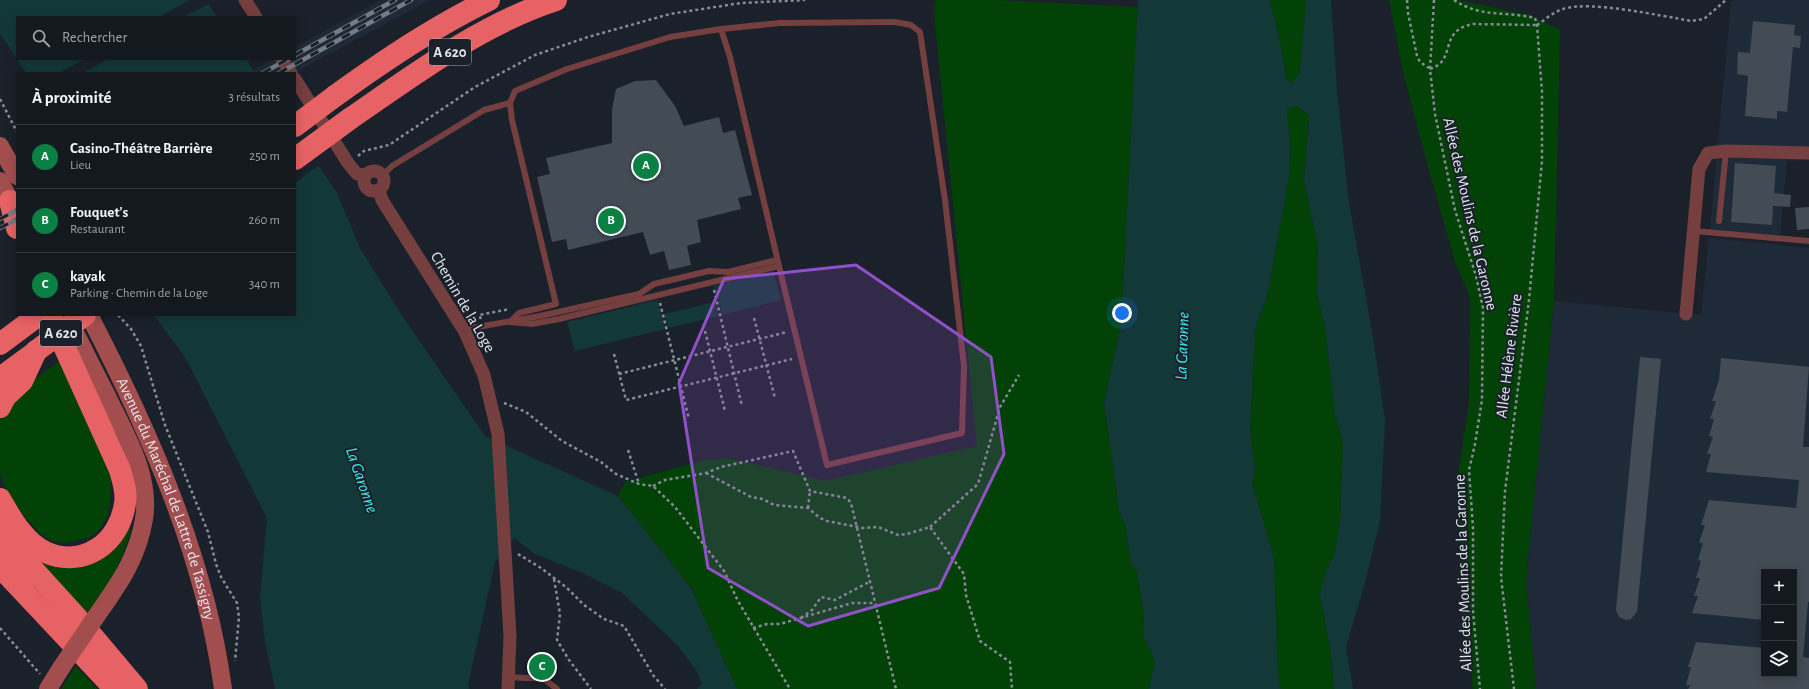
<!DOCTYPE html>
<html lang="fr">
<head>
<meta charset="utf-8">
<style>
  :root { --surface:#141920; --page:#21262d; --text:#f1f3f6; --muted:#9da0a5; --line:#33383e; --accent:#0b8043 }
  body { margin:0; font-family:"Alegreya Sans",sans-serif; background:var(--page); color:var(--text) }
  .controls { position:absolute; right:12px; bottom:12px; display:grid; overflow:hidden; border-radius:0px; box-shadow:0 2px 10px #0003 }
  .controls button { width:36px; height:36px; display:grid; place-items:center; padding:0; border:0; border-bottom:1px solid var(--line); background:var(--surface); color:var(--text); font:20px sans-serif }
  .you { position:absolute; left:1122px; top:313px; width:14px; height:14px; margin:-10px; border:3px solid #fff; border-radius:50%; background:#1a73e8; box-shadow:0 0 0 6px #1a73e833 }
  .badge { display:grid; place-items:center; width:26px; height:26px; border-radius:50%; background:var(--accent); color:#fff; font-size:13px; font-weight:700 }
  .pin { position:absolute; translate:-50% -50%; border:2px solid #fff; box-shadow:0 1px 4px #0006 }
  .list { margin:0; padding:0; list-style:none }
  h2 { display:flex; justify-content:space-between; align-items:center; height:52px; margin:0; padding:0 16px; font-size:17px }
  h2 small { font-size:13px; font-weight:400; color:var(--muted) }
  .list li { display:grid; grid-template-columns:26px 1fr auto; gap:12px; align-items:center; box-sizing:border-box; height:64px; padding:0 16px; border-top:1px solid var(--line) }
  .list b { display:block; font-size:15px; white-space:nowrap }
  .list p { margin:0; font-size:13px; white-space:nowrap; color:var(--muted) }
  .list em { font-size:13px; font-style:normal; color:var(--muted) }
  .icon { flex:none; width:22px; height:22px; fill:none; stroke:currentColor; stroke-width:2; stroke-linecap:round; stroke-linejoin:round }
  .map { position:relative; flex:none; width:1809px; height:689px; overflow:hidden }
  .search { position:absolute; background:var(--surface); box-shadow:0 2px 10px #0003; left:16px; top:16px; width:280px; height:44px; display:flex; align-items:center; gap:10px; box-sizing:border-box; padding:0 14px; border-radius:0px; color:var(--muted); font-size:15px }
  .panel { position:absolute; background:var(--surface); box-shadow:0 2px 10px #0003; left:16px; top:72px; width:280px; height:244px; border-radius:0px }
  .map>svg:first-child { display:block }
</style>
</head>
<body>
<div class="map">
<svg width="1809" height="689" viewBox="0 0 1809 689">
  <rect width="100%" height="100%" fill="#1a212a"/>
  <!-- built -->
  <g fill="#1f2a38" fill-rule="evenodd">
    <polygon points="381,0 430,0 294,73 255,73 253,70 273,59 295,59 295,47"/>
    <polygon points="1735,0 1809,0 1809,160 1787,161 1780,235 1745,234 1710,229 1731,2"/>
    <path d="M1709,238L1809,248V689H1536L1526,579L1554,301L1701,315ZM1764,572H1794V674H1764Z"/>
  </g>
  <!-- green -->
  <g fill="#034207">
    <polygon points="936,0 996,0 1138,7 1121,326 1104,402 1119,509 1126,528 1131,562 1137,572 1144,616 1143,634 1155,661 1149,689 737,689 691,588 618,496 625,482 701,461 726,458 826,481 977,446 934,13"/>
    <polygon points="1270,0 1306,0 1300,72 1294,82 1287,81 1281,46"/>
    <polygon points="1389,0 1458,0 1530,15 1560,30 1554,301 1526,579 1536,689 1473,689 1465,613 1458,474 1469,403 1470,297 1455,262 1427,163 1404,76"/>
    <polygon points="1297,106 1309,116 1304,183 1318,243 1317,294 1325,325 1335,415 1343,442 1340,520 1335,552 1323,580 1324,618 1330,647 1334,689 1281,689 1278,677 1274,558 1252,483 1255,468 1250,430 1255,329 1267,297 1289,177 1290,146 1287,108"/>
    <polygon points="61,360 104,456 111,480 110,504 107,516 101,528 91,537 65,543 52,541 41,534 25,517 7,490 0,475 0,416 31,382"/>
    <path d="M129,527L131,530C122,560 109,590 86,613L43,564L44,561Z"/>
    <polygon points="76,666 97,689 61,689"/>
  </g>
  <!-- water -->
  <g fill="#133838">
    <polygon points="0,0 206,0 217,17 17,17 17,59 246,59 255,73 26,73 0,33"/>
    <polygon points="1138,0 1270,0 1281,46 1287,81 1293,82 1300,72 1306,0 1331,0 1337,90 1349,203 1373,337 1385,420 1380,521 1365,583 1346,647 1353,689 1334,689 1330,647 1320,595 1323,580 1335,552 1340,520 1343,442 1335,415 1325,325 1317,294 1318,243 1304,183 1309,116 1297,106 1287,108 1290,146 1289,177 1267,297 1255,329 1250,430 1255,468 1252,483 1274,558 1278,677 1281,689 1149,689 1155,661 1143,634 1144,616 1137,572 1131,562 1126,528 1119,509 1104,402 1121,326"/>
    <polygon points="295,131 337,193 361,250 403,317 485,436 618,496 691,588 737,689 697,689 702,683 696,670 678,646 622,593 585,574 535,554 514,538 495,562 468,685 469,689 275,689 265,642 260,597 267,518 185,357 154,315 295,315"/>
    <polygon points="773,271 781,300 722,315 714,286"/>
    <polygon points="657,300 665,329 575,351 567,322"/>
    <polygon points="715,302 718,316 668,328 664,314"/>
  </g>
  <!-- pier -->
  <g fill="#1a212a">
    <polygon points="189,0 208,0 210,3 183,17 159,17"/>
    <polygon points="84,59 108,59 83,73 59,73"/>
    <polygon points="295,129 320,164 295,183"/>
  </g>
  <!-- building -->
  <g fill="#434b55">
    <polygon points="1753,21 1795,25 1794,35 1801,36 1800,48 1793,47 1787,112 1777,111 1777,119 1745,116 1748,76 1737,74 1738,52 1750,53"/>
    <polygon points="656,80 675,106 684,126 719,117 723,133 735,130 752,195 738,198 741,209 697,220 701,242 687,246 691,265 669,270 664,251 650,255 643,232 568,250 566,239 552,242 537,177 550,174 546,158 612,143 612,109 616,89 635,81"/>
    <polygon points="1735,163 1776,166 1774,193 1791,195 1790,207 1773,206 1772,225 1731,222"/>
    <polygon points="1809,207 1809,229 1797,230 1795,208"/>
    <polygon points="1640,357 1661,359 1637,612 1631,619 1626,620 1619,617 1616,610"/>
    <polygon points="1721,358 1809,367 1803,447 1809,447 1809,602 1808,602 1803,657 1809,658 1809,689 1688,689 1690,685 1686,685 1691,667 1688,667 1696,642 1764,648 1764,674 1794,674 1794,572 1764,572 1764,620 1692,613 1698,596 1694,596 1700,578 1696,578 1701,561 1698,560 1703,543 1699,543 1705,525 1701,525 1709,500 1796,508 1799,480 1706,472 1711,454 1707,454 1713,437 1709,436 1714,419 1710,419 1716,401 1712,401 1719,380"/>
  </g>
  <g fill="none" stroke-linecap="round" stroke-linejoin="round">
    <!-- path -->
    <g stroke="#878d95" stroke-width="2.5" stroke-dasharray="3 3" stroke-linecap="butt">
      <polyline points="1407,0 1408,13 1417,56 1420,62 1429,68"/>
      <polyline points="1434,0 1430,69 1435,114 1455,210 1476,276 1483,308 1482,400 1475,444 1469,470 1473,528 1473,611 1480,689"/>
      <path d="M1454,0C1480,18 1507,11 1535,18L1537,25L1542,92V161L1529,300L1505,491L1501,577L1514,689"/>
      <path d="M1537,25C1545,20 1553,12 1563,9C1589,0 1661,16 1692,21L1704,19L1726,0"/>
      <path d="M1430,69C1458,60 1437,31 1473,24L1537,25"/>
      <polyline points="0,99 17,132"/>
      <polyline points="358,156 364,151 389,145 475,87 535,55 588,37 670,14 741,3 805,0"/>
      <polyline points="714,290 742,406"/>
      <polyline points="660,303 689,419"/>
      <polyline points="118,315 131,329 141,346 165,425 208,532 216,564 221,577 237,603 239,617 235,661"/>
      <polyline points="754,318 775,398"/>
      <polyline points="481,319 479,315 510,309"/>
      <polyline points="705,331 725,411"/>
      <polyline points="614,354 626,400 792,359"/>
      <polyline points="619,374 787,332"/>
      <polyline points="504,403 526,412 562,441 601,462 616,474 639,484 653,486 675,507 724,571 738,601 790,689"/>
      <polyline points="628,450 639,484"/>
      <polyline points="706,473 751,497 763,499 774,505 808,508 820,518 827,521 863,528 878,527 898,535 907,534 930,527 964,574 966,595 980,641 1010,662 1012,689"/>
      <polyline points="653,486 665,480 706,473 721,467 793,451 810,491 847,498 851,503 896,689"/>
      <polyline points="808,508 810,491"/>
      <polyline points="930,527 978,484 1000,407 1019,375"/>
      <polyline points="518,554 541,568 566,587 584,605 604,619 624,626 653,675 665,689"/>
      <polyline points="554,579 560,614 557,640 569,660 591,689"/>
      <polyline points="801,618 812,610 821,597 835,600 869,582"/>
      <polyline points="0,628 40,674"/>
      <polyline points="753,628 767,624 780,624 852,603 874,603"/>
    </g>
    <!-- service -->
    <g stroke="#743f3e" stroke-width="6">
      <polygon points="721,29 730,57 779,266 559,319 532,324 510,322 519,313 556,304 512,120 510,103 515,91 567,69 670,37"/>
      <polyline points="721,29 780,23 895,22 911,25 920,32 945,200 964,366 962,433 827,465 779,266"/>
      <polyline points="382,176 392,166 484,110 510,103"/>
      <polyline points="1719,221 1726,151"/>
      <polyline points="1694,231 1809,241"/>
      <polyline points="465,332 472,328 540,316 639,294 654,284 709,271 728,272 777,260"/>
      <polyline points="509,677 526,678 543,678 557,689"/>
    </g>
    <!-- minor -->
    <g stroke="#743f3e" stroke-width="13">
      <polyline points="245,0 256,17"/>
      <polyline points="282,59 291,73"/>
      <polyline points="295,79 348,163 357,174 365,175"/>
      <circle cx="374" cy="181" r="10"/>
      <polyline points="379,190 382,200 465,332 484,375 498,434 510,636 508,689"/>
      <polyline points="1686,314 1699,169 1708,153 1726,151 1809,153"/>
    </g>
    <!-- secondary -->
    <g stroke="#a34e4e" stroke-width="18">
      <polyline points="0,146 17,176"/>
      <polyline points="0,181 16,213"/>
      <path d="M66,315C80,342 93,369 107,396C125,434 151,475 144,519C137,560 118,585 95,618"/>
      <path id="s1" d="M89,315C150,433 205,556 223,689"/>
      <polyline points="48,689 61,668"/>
    </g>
    <!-- motorway -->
    <g stroke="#e76264" stroke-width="22">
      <path d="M335,96C385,60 434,27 489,0"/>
      <path d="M351,118C415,74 482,24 556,0"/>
      <polyline points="10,201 17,228"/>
      <polyline points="0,344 39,315"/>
      <polyline points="0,378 33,354"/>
      <polyline points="0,407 5,397 22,381 36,351"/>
      <path d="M0,499C11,518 24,542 45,552C83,569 120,543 125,503C127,492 123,481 120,470L50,315"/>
      <polyline points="6,530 29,565 78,619 137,689"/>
      <polyline points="0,551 25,578"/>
      <polyline points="4,571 115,689"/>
    </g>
    <defs>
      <g id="rail">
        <polyline points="295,55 395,0"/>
        <polyline points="263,73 288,59"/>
        <polyline points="279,73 411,0"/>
        <polyline points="0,219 17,210"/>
        <polyline points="0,228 17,219"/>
      </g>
    </defs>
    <!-- rail casing -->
    <use href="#rail" stroke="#767c84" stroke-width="4.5"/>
    <!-- rail -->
    <use href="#rail" stroke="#1a212a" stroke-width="3" stroke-dasharray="9" stroke-linecap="butt"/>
    <!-- secondary-bridge -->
    <polyline stroke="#a34e4e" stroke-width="18" points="61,668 95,618"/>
    <!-- motorway-bridge -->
    <g stroke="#e76264" stroke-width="22">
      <polyline points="295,126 335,96"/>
      <polyline points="295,159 351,118"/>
      <polyline points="36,351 85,315"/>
    </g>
  </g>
  <!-- marked area -->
  <path fill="#9051c8" fill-opacity="0.2" stroke="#9051c8" stroke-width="3" stroke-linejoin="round" d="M856,265L991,357L1004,454L939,588L808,626L708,568L679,383L724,279Z"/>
  <g text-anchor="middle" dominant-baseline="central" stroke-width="4" stroke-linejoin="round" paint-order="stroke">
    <!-- shield labels -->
    <g fill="#1a212a" stroke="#a6acb2" stroke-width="1">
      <rect x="429" y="39" width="42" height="26" rx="3"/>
      <rect x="40" y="320" width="42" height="26" rx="3"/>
    </g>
    <g font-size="15" font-weight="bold" fill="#e2e7ed">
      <text x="450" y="52">A 620</text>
      <text x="61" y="333">A 620</text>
    </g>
    <!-- street labels -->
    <g font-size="16" fill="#e2e7ed" stroke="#1a212a">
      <text transform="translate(1470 214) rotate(77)">Allée des Moulins de la Garonne</text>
      <text transform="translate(463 302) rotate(60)">Chemin de la Loge</text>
      <text transform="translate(1509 356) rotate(-83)">Allée Hélène Rivière</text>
      <text stroke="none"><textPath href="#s1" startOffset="200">Avenue du Maréchal de Lattre de Tassigny</textPath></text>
      <text transform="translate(1463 573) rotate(-92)">Allée des Moulins de la Garonne</text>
    </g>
    <!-- water labels -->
    <g font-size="17" font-style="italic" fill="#3ceded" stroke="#1a212a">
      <text transform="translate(1182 346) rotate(-88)">La Garonne</text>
      <text transform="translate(362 480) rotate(71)">La Garonne</text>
    </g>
  </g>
</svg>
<div class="controls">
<button>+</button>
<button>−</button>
<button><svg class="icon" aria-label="layers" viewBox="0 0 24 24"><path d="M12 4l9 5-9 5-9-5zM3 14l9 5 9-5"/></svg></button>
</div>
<div class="you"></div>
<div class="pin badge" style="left:646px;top:166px">A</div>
<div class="pin badge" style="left:611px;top:221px">B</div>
<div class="pin badge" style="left:542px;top:667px">C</div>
<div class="search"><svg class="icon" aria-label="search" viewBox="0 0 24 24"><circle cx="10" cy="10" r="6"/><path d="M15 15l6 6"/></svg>Rechercher</div>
<section class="panel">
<h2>À proximité<small>3 résultats</small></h2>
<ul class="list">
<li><span class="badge">A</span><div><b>Casino-Théâtre Barrière</b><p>Lieu</p></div><em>250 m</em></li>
<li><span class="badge">B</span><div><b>Fouquet's</b><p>Restaurant</p></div><em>260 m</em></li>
<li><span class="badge">C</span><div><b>kayak</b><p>Parking · Chemin de la Loge</p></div><em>340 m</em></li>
</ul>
</section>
</div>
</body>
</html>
